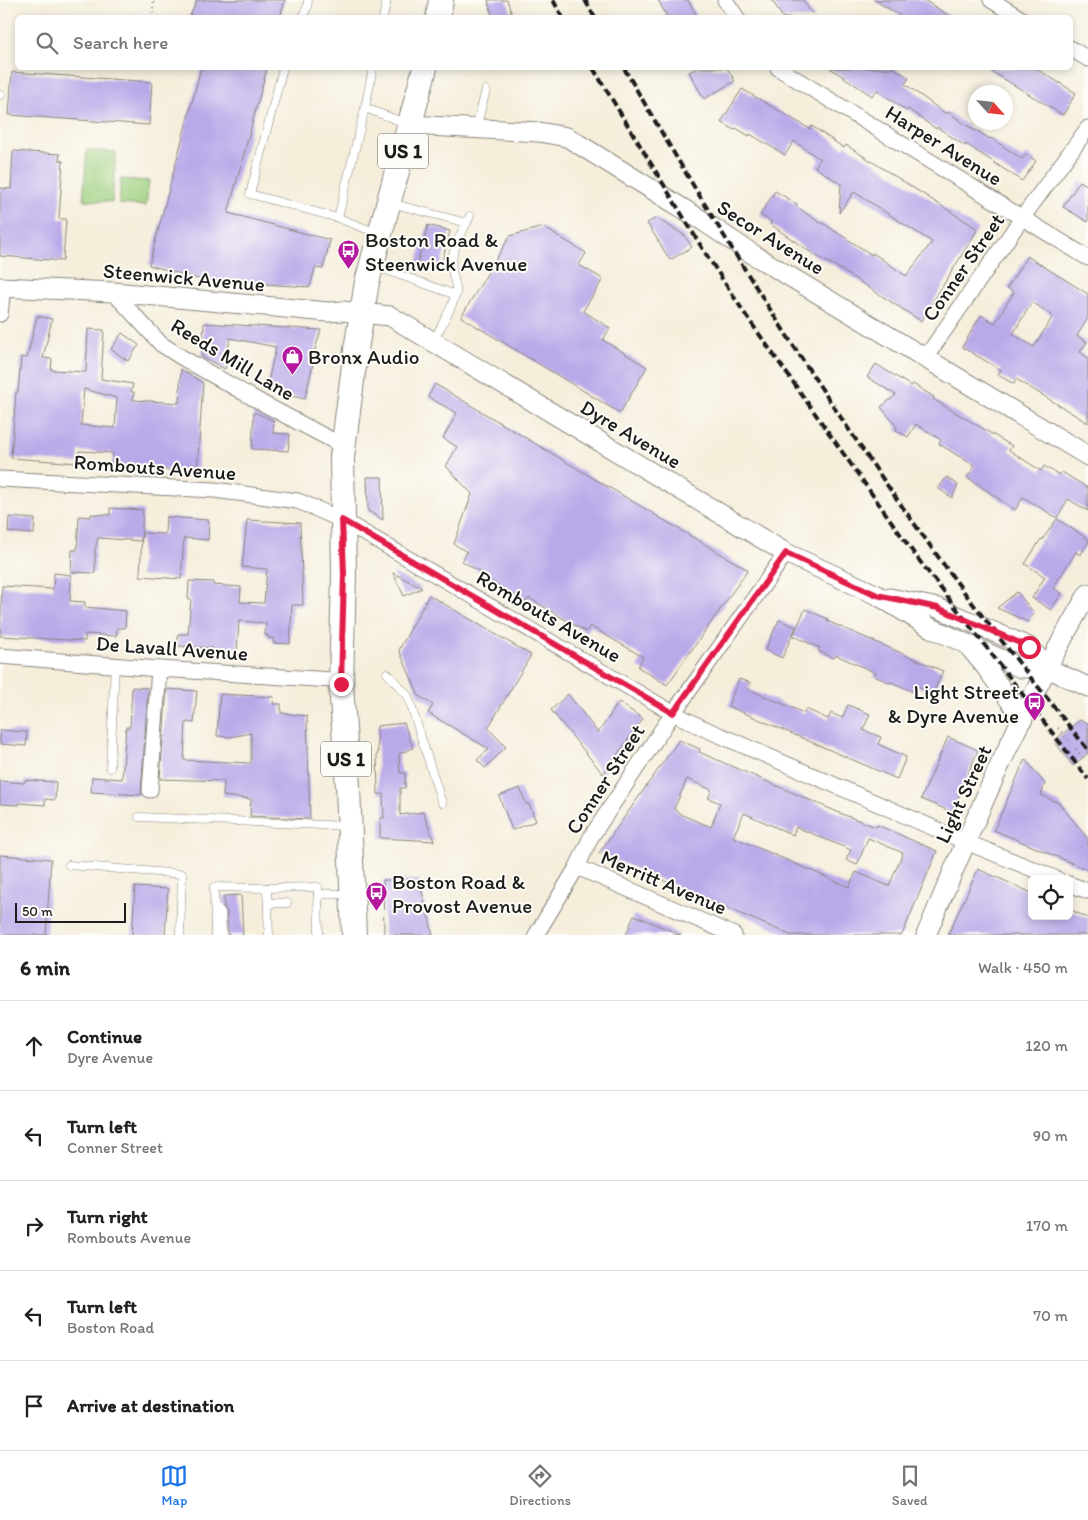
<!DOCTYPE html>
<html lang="en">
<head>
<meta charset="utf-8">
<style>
  :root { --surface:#fff; --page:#f6f6f6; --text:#202124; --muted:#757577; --line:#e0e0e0; --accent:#1a73e8 }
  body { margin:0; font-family:Itim,sans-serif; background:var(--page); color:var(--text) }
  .controls { position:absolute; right:15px; bottom:15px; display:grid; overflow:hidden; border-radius:8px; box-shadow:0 2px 8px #0003 }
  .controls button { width:45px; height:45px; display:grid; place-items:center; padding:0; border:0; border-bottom:1px solid var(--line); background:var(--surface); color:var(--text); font:25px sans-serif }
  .compass { position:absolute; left:968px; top:85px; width:45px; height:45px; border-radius:50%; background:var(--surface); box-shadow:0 2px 8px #0003; rotate:117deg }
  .scale { position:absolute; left:15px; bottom:12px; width:111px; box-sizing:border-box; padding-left:5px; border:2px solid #1c1c1c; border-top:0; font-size:14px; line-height:18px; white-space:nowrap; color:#1c1c1c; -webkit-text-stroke:4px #fdfcf7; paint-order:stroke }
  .stop { position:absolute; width:15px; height:15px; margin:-11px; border:4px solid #e11d48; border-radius:50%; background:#fff }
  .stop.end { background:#e11d48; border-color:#fff; box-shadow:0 1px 5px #0008 }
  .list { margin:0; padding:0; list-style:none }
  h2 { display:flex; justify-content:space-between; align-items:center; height:65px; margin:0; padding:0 20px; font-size:21px }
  h2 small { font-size:16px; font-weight:400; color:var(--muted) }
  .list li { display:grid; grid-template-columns:32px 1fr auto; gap:15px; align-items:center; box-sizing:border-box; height:90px; padding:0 20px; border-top:1px solid var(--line) }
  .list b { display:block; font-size:19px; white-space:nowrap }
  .list p { margin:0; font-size:16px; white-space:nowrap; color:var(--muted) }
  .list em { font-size:16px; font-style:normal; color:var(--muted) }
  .icon { flex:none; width:28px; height:28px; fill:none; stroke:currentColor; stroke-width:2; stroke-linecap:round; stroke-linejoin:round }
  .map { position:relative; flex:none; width:1088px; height:935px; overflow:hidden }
  .search { position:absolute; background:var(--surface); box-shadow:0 2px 8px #0003; left:15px; right:15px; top:15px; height:55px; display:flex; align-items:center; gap:12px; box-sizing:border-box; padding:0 18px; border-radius:8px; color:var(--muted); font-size:19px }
  .sheet { height:515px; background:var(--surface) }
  nav { display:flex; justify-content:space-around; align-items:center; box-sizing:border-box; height:70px; border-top:1px solid var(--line); background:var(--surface); font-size:14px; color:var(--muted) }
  nav a { display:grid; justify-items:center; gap:2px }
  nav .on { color:var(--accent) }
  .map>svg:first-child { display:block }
</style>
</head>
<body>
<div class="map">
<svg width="1088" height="935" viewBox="0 0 1088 935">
  <rect width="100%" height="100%" fill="#fdfcf7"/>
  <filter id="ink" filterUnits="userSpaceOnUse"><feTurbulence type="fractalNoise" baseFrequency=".02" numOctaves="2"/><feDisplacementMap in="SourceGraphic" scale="10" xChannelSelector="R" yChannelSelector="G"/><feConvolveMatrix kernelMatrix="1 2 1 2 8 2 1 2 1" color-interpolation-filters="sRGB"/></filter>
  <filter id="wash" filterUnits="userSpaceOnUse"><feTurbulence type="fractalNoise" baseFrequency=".0096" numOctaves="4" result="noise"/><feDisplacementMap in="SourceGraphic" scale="20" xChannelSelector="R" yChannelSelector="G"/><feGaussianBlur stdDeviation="1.12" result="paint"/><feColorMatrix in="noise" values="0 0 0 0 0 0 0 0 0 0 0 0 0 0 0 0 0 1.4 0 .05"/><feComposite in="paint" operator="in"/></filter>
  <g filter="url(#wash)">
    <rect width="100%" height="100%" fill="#f5eedb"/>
    <!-- green -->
    <g fill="#9dcf7e" stroke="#5c764d">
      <polygon points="87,150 116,152 112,202 83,200"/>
      <polygon points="121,179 149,181 146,206 119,204"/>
    </g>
    <g id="blocks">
      <!-- building -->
      <g fill="#baa9e9" fill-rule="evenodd">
        <polygon points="197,0 285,0 280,18 189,18"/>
        <polygon points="488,0 507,0 513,18 493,18"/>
        <polygon points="658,0 688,0 698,18 668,18"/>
        <polygon points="772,0 803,0 815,18 783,18"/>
        <polygon points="874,0 924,0 953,18 904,18"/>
        <polygon points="201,68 267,68 228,213 330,240 323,269 315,268 310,287 202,280 149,265"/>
        <polygon points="697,68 727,68 735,81 704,99 689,72"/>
        <polygon points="830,68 894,68 909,78 905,84 946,114 948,112 975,131 976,130 990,139 991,138 1022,159 1026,154 1036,161 1022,181 966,144 965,146 937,127 936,129 908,109 907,111 877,90 872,96"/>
        <polygon points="986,68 1035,68 1076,93 1063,115"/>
        <polygon points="12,72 152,82 149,125 9,115"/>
        <polygon points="742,89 810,129 812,126 844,148 846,145 978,229 921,321 835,266 816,256 770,224 772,222 760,215 775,191 797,204 796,206 820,223 821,222 872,255 873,253 906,276 932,242 854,192 839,213 841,184 815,167 820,159 794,141 785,155 750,134 749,136 736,128 734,130 721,122"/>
        <polygon points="13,151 60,154 59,160 63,161 59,219 66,219 63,261 0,256 0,188 11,189"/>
        <polygon points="1080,181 1088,186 1088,222 1063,207"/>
        <polygon points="656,218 684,235 692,247 670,260 647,223"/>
        <polygon points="428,225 450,231 440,269 417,263"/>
        <polygon points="543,227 586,253 579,265 603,279 583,311 610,328 603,340 647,367 620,413 461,317 510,236"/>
        <path d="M1027,256L1088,294V318L1077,336L1087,342L1080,352L1088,358V423L1016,379L1014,384L998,375L1001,370L962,347L981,315L995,323L1014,292L1007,288ZM1032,302L1053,316L1034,347L1013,334Z"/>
        <path d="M37,316L52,319L43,358L52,359L51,370L86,372L88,329L104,330L101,379L133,384L131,392H134L133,400L179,403L181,369L203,383L197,472L112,466L113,453L79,451L78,463L11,458L16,392H18L21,357L27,358ZM84,389L117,398L115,428L81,425Z"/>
        <polygon points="204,323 321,330 312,359 314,359 305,399 266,390 276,347 230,338 225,369 202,357"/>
        <polygon points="122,333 139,345 128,361 111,349"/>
        <polygon points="876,364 911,386 913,384 934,397 933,399 1012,446 1009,450 1041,471 1044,466 1059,475 1062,472 1088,488 1088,511 1068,499 1057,518 1023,497 1015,510 967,477 975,466 939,444 941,440 916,424 908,437 896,430 897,427 881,407 896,395 867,377"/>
        <polygon points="435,384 748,570 667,685 638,667 643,657 590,626 586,632 529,598 526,602 482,576 483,574 462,561 467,552 454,544 472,494 446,466 457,447 443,438 457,413 428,397"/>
        <polygon points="254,412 274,421 273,433 290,434 288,451 252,449"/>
        <polygon points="367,477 382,477 383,520 368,511"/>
        <polygon points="947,477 958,485 952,498 938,488"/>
        <polygon points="110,508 143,510 141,541 98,538 95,550 95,573 71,572 72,550 77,550 79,516 91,517 91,514 110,515"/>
        <polygon points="9,517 35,519 34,534 8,532"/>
        <polygon points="166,517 209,520 208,540 184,538 181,579 140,576 142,533 165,534"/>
        <polygon points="1057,519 1088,539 1088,543 1080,555 1076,552 1053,588 1062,593 1051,610 1032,598 1045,577 1025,564 1041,539 1042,540"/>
        <polygon points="247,520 300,523 303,605 292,605 290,644 273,643 273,638 268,638 268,635 265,635 266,623 239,621 237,652 212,651 212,648 178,646 178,634 188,634 191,599 188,599 189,581 214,582 213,585 241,587 240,602 264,603 267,569 242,567"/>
        <polygon points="54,573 71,575 70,601 85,602 85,607 126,611 125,628 117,628 116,636 85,634 85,641 0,636 2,586 53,589"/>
        <polygon points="393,573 422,588 404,596"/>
        <polygon points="1017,592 1034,613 1028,622 997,608"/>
        <polygon points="429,595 531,655 488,728 506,747 485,768 477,760 489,749 428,713 433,705 419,696 399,650"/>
        <polygon points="805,609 828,619 827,621 943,671 933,693 917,686 914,692 891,682 891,683 874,676 876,673 836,655 834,658 818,651 820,648 793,636"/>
        <polygon points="779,620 796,627 782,658 765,650"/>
        <polygon points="739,679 751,683 748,689 804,713 806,709 828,719 831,713 842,718 848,705 870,714 863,730 881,737 878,744 906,757 897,779 728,706"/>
        <polygon points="132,687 148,688 141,795 91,792 92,777 122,779 126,727 130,727"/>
        <polygon points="167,689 197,691 194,723 186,722 184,760 251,763 251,733 230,737 217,736 220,694 274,697 273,704 281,704 281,713 307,716 310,819 250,816 251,799 223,796 224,781 160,779"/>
        <polygon points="568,694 598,733 619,702 643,719 603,774 551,710"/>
        <polygon points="1080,720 1088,723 1088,753 1073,766 1054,741"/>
        <polygon points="404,723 413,748 399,754 400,773 405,773 405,788 400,788 400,815 423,812 434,841 380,838 380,818 384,818 383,794 378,794 377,754 378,754 377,726"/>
        <polygon points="0,730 27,732 26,746 0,744"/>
        <polygon points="948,737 978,750 952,812 921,799"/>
        <path d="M679,740L700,749L699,752L842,814L876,827L877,825L937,851L902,935H790L599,853ZM687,779L712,790L708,798L720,803L711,827L682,815L674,809ZM744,813L793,835L796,827L851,850L846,860L857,865L868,838L903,853L889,886L856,872L849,887L733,837Z"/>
        <polygon points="1025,759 1045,784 1041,795 1059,803 1088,839 1088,870 994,830"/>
        <polygon points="25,780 56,782 55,800 45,799 45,805 19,803 19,805 0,804 0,781 24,783"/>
        <polygon points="520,788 526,804 529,804 536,821 512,830 499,796"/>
        <polygon points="0,855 51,859 46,935 0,935"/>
        <polygon points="978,869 1032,893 1032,916 1069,916 1069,909 1088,918 1088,935 948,935"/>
        <polygon points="383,880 419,880 433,935 384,935"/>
        <polygon points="135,887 168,889 165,935 132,935"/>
        <polygon points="241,895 243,935 228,935 227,912 224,907 224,896"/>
        <polygon points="634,915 681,935 626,935"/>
      </g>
    </g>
  </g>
  <g filter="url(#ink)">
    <use href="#blocks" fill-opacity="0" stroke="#88857c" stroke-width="1"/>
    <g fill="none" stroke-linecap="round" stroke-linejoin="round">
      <defs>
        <g id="service">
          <polyline points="302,18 307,8 308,0"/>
          <polyline points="383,18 387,0"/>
          <polyline points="283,68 250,194 338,218"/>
          <polyline points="0,95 1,95"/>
          <polyline points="365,108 373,68"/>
          <polyline points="476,128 486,90"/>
          <polyline points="391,203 467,223"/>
          <polyline points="377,233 338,218 365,108 408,124"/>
          <polyline points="375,266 456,295"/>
          <path d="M433,342C439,330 454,304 456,293C457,284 453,278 452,270C449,252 463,231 470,216"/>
          <polyline points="387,673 408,696 442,803"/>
          <polyline points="110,768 115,665"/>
          <polyline points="139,817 347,826"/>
          <polyline points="69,865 182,874 180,935"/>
          <polyline points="267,888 269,935"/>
          <polyline points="318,894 319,935"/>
          <polyline points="268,903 287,903"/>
          <polyline points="214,905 221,912 222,935"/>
          <polyline points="215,935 214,887 267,888 318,887 318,894 349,894"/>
        </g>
        <g id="minor">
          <polyline points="725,0 737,18"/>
          <polyline points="991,0 1020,18"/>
          <polyline points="1070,48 1088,59"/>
          <polyline points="778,68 1088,258"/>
          <polyline points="113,292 161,344 181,357 262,403 343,446"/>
          <polyline points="0,314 3,287"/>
          <polyline points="926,357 1022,218 1088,128"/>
          <polyline points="0,479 214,490 298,501 342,520 673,713 703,728 966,842 1057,879"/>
          <polyline points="0,656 159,669 332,680 341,684"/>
          <polyline points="150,790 159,669"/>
          <polyline points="577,867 734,935"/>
          <polyline points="1069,884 1088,891"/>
          <polyline points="536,935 577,867 591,837 665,725 786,553"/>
        </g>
        <g id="tertiary">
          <polyline points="410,125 539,132 567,137 703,221 754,255 1088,456"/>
          <polyline points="0,287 113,292 328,312 343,311 390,316 786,553 877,595 931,628 1021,668 1047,668"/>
          <polyline points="890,598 938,608 1029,647 1047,668 1088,687"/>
          <polyline points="970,648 985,666 1023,719"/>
          <path d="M926,935C975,820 1024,702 1088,594"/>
        </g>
        <g id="primary">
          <polyline points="438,18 441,0"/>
          <polyline points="354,935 348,787 341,684 344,574 342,457 356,350 367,282 425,68"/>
        </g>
      </defs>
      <!-- service casing -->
      <use href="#service" stroke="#88857c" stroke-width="9"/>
      <!-- minor casing -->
      <use href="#minor" stroke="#88857c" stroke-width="17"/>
      <!-- tertiary casing -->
      <use href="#tertiary" stroke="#88857c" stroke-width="21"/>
      <!-- primary casing -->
      <use href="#primary" stroke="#88857c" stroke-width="26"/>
      <!-- path -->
      <g stroke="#88857c" stroke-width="2.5" stroke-dasharray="1 4" stroke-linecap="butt">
        <polyline points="152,18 154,0"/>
        <polyline points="1058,728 1068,740"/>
        <polyline points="1076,749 1085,761"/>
      </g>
      <!-- service -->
      <use href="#service" stroke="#fff" stroke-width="8"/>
      <!-- minor -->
      <use href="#minor" stroke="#fff" stroke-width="15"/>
      <!-- tertiary -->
      <use href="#tertiary" stroke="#fff" stroke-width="19"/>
      <!-- primary -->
      <use href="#primary" stroke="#fff" stroke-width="24"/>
      <!-- rail -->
      <g stroke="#1c1c1c" stroke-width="4" stroke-dasharray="8 4" stroke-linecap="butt">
        <polyline points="553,0 563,18"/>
        <polyline points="585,0 595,18"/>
        <polyline points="593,68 704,251 747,317 915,555 1088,779"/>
        <path d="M624,68C724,241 831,411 950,573C994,633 1042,691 1088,750"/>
      </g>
    </g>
  </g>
  <g fill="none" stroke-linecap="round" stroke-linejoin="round" filter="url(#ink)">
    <!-- route -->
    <polyline stroke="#e11d48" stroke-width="6" points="341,684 344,574 342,520 673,713 786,553 877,595 938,608 1029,647"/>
  </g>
  <!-- icons -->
  <defs>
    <symbol id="bus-pin" viewBox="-11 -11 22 30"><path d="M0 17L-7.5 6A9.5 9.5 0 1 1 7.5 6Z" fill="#b5179e" stroke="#fdfcf7"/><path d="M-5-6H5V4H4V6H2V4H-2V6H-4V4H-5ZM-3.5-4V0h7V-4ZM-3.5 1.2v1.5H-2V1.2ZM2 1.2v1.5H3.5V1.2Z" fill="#fff"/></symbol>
    <symbol id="shop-pin" viewBox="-11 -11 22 30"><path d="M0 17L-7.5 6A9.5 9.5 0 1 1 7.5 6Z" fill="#b5179e" stroke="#fdfcf7"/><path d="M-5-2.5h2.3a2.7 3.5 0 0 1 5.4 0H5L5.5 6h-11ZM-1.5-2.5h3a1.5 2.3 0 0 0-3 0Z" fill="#fff"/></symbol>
  </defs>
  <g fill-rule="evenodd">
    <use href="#bus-pin" x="336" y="238" width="25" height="34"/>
    <use href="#shop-pin" x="280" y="344" width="25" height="34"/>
    <use href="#bus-pin" x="1022" y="690" width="25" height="34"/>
    <use href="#bus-pin" x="364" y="880" width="25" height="34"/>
  </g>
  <g text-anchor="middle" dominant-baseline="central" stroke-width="4" stroke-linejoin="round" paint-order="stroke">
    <!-- shield labels -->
    <g fill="#fdfcf7" stroke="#605f5e" stroke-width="1">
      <rect x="378" y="133.5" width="50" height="35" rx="4"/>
      <rect x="321" y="741.5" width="50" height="35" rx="4"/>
    </g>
    <g font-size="20" font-weight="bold" fill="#1c1c1c">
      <text x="403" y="151">US 1</text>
      <text x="346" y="759">US 1</text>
    </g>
    <!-- street labels -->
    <g font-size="21" fill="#1c1c1c" stroke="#fdfcf7">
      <text transform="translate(944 145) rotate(32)">Harper Avenue</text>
      <text transform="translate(771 237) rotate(32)">Secor Avenue</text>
      <text transform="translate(963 267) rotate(-55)">Conner Street</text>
      <text transform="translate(184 277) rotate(5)">Steenwick Avenue</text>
      <text transform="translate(233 359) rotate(31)">Reeds Mill Lane</text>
      <text transform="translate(631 434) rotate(31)">Dyre Avenue</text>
      <text transform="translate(155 467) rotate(4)">Rombouts Avenue</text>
      <text transform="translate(549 616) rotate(30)">Rombouts Avenue</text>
      <text transform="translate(172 648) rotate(4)">De Lavall Avenue</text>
      <text transform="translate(605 779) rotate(-57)">Conner Street</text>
      <text transform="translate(963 794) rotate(-65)">Light Street</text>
      <text transform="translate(664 882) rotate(23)">Merritt Avenue</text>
    </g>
    <!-- poi labels -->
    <g font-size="21" fill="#1c1c1c" stroke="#fdfcf7" text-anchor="start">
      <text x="365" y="239">Boston Road &amp;<tspan x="365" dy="24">Steenwick Avenue</tspan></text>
      <text x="308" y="356">Bronx Audio</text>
      <text x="1019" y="691" text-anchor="end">Light Street<tspan x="1019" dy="24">&amp; Dyre Avenue</tspan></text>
      <text x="392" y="881">Boston Road &amp;<tspan x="392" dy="24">Provost Avenue</tspan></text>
    </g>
  </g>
</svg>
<div class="controls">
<button><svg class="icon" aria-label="locate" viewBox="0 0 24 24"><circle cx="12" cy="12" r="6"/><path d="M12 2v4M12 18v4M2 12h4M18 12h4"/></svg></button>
</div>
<svg class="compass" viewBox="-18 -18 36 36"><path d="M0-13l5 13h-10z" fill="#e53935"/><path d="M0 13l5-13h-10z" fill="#757577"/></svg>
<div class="scale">50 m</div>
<div class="stop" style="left:1029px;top:647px"></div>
<div class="stop end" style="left:341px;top:684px"></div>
<div class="search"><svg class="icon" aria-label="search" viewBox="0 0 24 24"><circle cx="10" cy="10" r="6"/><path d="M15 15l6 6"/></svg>Search here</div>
</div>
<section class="sheet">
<h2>6 min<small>Walk · 450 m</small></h2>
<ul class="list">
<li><svg class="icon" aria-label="ahead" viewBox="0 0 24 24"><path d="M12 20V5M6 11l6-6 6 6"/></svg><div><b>Continue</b><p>Dyre Avenue</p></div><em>120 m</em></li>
<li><svg class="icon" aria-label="left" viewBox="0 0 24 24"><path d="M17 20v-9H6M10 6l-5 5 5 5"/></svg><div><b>Turn left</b><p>Conner Street</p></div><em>90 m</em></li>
<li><svg class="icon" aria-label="right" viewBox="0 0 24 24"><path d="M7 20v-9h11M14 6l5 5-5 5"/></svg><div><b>Turn right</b><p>Rombouts Avenue</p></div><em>170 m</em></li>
<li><svg class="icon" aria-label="left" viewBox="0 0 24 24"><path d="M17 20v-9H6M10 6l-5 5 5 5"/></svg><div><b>Turn left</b><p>Boston Road</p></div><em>70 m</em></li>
<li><svg class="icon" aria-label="arrive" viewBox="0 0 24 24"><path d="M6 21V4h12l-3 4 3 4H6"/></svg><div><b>Arrive at destination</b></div></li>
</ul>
</section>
<nav>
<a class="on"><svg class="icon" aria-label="map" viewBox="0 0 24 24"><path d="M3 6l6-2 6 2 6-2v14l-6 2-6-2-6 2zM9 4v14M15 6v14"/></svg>Map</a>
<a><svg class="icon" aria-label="directions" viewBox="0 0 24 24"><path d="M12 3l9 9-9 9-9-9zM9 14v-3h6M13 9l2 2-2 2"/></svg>Directions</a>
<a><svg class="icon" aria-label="saved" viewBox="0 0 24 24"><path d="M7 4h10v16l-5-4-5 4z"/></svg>Saved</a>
</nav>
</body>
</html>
